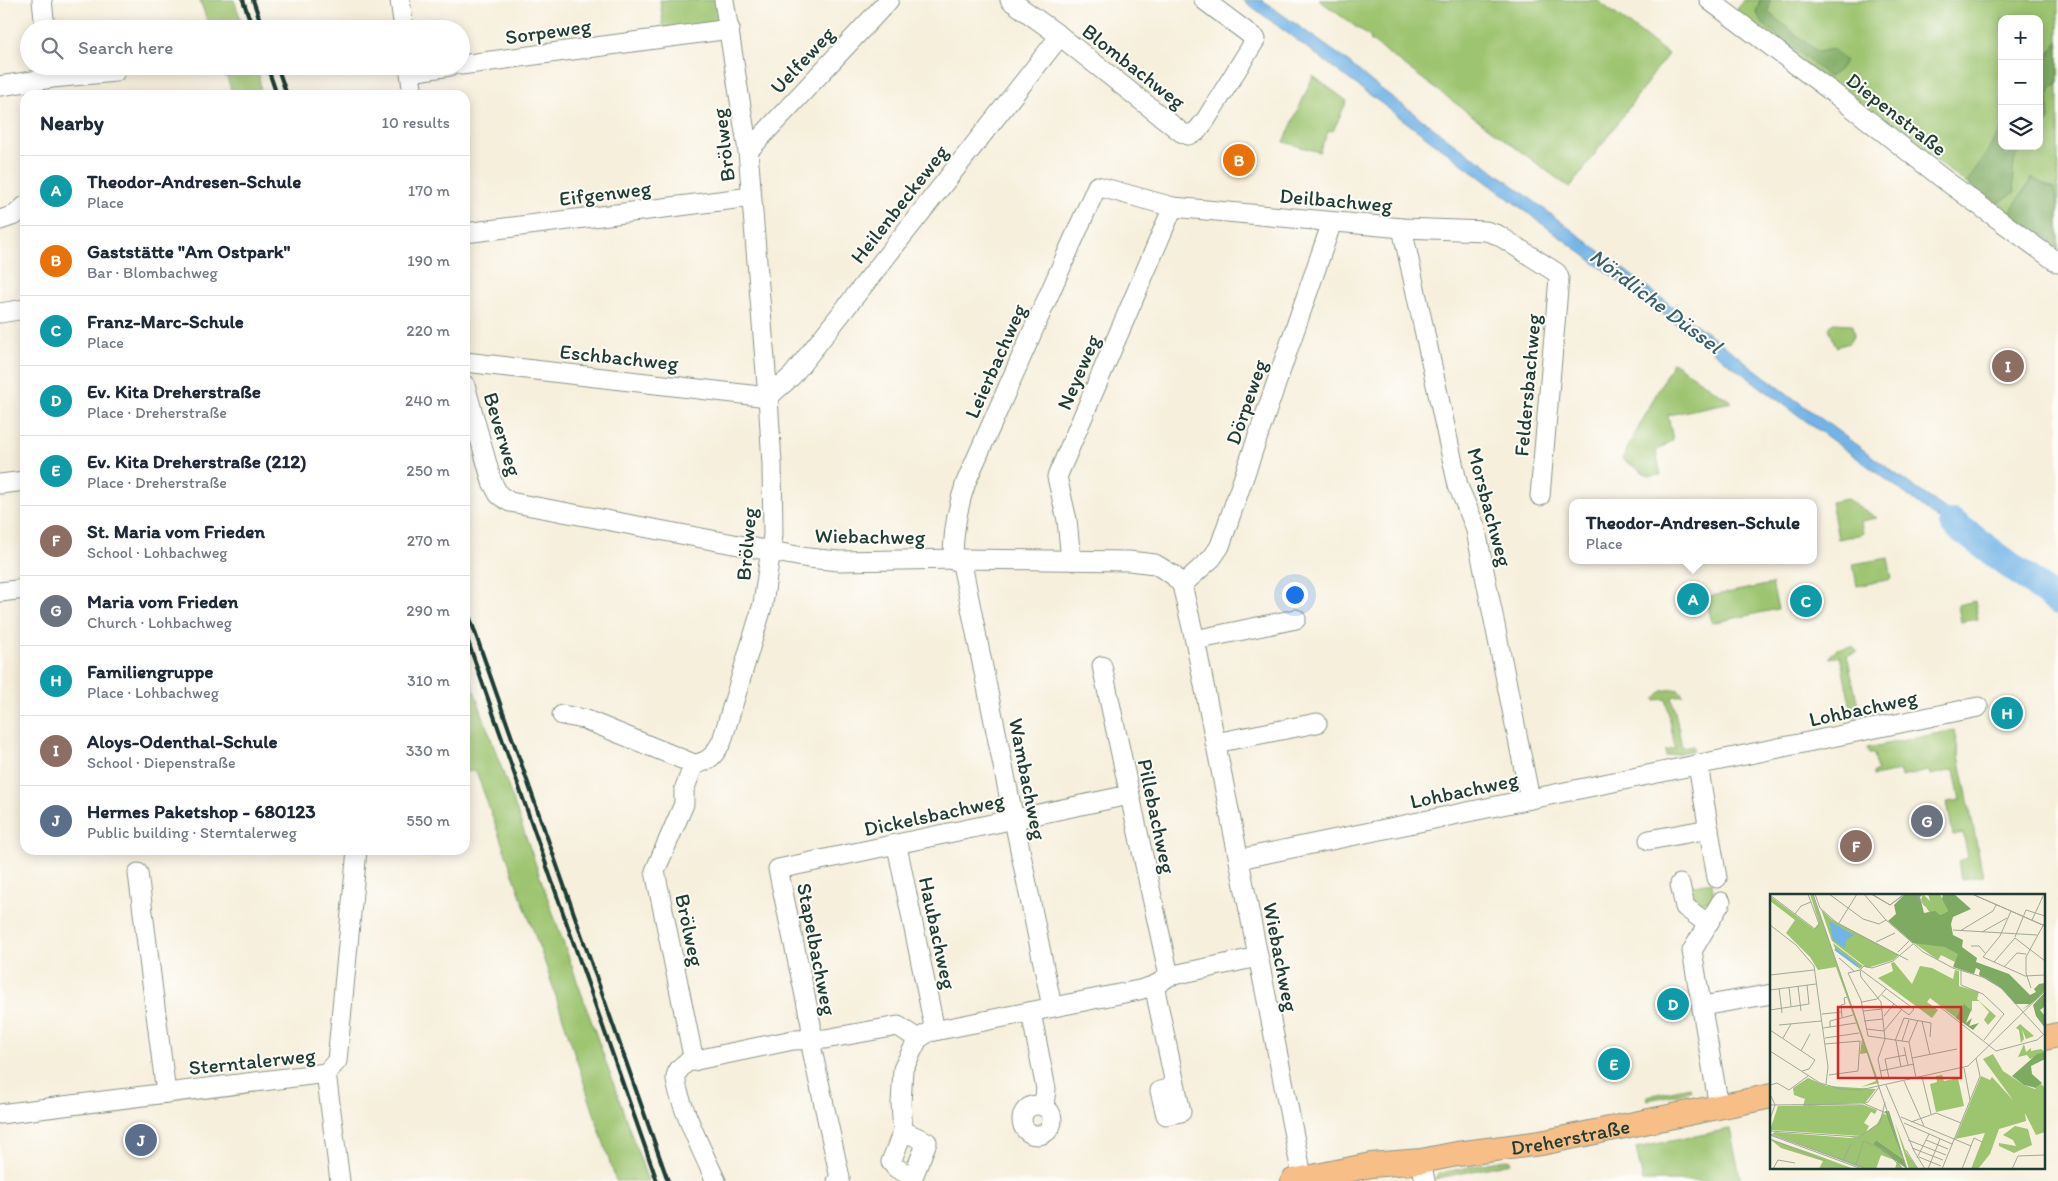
<!DOCTYPE html>
<html lang="en">
<head>
<meta charset="utf-8">
<style>
  :root { --surface:#fff; --page:#f6f6f7; --text:#1f2937; --muted:#747a83; --line:#e0e1e3; --accent:#0f766e }
  body { margin:0; font-family:Itim,sans-serif; background:var(--page); color:var(--text) }
  .controls { position:absolute; right:15px; top:15px; display:grid; overflow:hidden; border-radius:10px; box-shadow:0 2px 12px #0003 }
  .controls button { width:45px; height:45px; display:grid; place-items:center; padding:0; border:0; border-bottom:1px solid var(--line); background:var(--surface); color:var(--text); font:25px sans-serif }
  .you { position:absolute; left:1294px; top:594px; width:18px; height:18px; margin:-12px; border:4px solid #fff; border-radius:50%; background:#1a73e8; box-shadow:0 0 0 8px #1a73e833 }
  .badge { display:grid; place-items:center; width:32px; height:32px; border-radius:50%; background:var(--accent); color:#fff; font-size:16px; font-weight:700 }
  .pin { position:absolute; translate:-50% -50%; border:2px solid #fff; box-shadow:0 1px 5px #0006 }
  .popup { position:absolute; left:1569px; top:499px; width:248px; height:65px; box-sizing:border-box; display:grid; place-content:center; border-radius:10px; background:var(--surface); filter:drop-shadow(0 1px 4px #0005); font-size:16px; white-space:nowrap; color:var(--muted) }
  .popup b { font-size:19px; color:var(--text) }
  .popup::after { content:''; position:absolute; left:50%; top:100%; margin-left:-10px; border:10px solid transparent; border-top-color:var(--surface) }
  .list { margin:0; padding:0; list-style:none }
  h2 { display:flex; justify-content:space-between; align-items:center; height:65px; margin:0; padding:0 20px; font-size:21px }
  h2 small { font-size:16px; font-weight:400; color:var(--muted) }
  .list li { display:grid; grid-template-columns:32px 1fr auto; gap:15px; align-items:center; box-sizing:border-box; height:70px; padding:0 20px; border-top:1px solid var(--line) }
  .list b { display:block; font-size:19px; white-space:nowrap }
  .list p { margin:0; font-size:16px; white-space:nowrap; color:var(--muted) }
  .list em { font-size:16px; font-style:normal; color:var(--muted) }
  .icon { flex:none; width:28px; height:28px; fill:none; stroke:currentColor; stroke-width:2; stroke-linecap:round; stroke-linejoin:round }
  .map { position:relative; flex:none; width:2058px; height:1181px; overflow:hidden }
  .search { position:absolute; background:var(--surface); box-shadow:0 2px 12px #0003; left:20px; top:20px; width:450px; height:55px; display:flex; align-items:center; gap:12px; box-sizing:border-box; padding:0 18px; border-radius:28px; color:var(--muted); font-size:19px }
  .panel { position:absolute; background:var(--surface); box-shadow:0 2px 12px #0003; left:20px; top:90px; width:450px; height:765px; border-radius:15px }
  .map>svg:first-child { display:block }
</style>
</head>
<body>
<div class="map">
<svg width="2058" height="1181" viewBox="0 0 2058 1181">
  <rect width="100%" height="100%" fill="#fdfcf7"/>
  <filter id="ink" filterUnits="userSpaceOnUse"><feTurbulence type="fractalNoise" baseFrequency=".02" numOctaves="2"/><feDisplacementMap in="SourceGraphic" scale="10" xChannelSelector="R" yChannelSelector="G"/><feConvolveMatrix kernelMatrix="1 2 1 2 8 2 1 2 1" color-interpolation-filters="sRGB"/></filter>
  <filter id="wash" filterUnits="userSpaceOnUse"><feTurbulence type="fractalNoise" baseFrequency=".0096" numOctaves="4" result="noise"/><feDisplacementMap in="SourceGraphic" scale="20" xChannelSelector="R" yChannelSelector="G"/><feGaussianBlur stdDeviation="1.12" result="paint"/><feColorMatrix in="noise" values="0 0 0 0 0 0 0 0 0 0 0 0 0 0 0 0 0 1.4 0 .05"/><feComposite in="paint" operator="in"/></filter>
  <g filter="url(#wash)">
    <rect width="100%" height="100%" fill="#f6efdc"/>
    <!-- green -->
    <g fill="#9dc46f" stroke="#5e8052" fill-rule="evenodd">
      <polygon points="200,0 234,0 244,29 210,29"/>
      <polygon points="660,0 717,0 719,21 664,32"/>
      <polygon points="1319,0 1597,0 1668,54 1570,188 1370,40 1371,38"/>
      <path d="M1743,0H2058V251L1735,13ZM2002,19H2039V146H2002Z"/>
      <polygon points="223,66 257,66 259,74 261,95 233,95"/>
      <polygon points="1313,76 1347,101 1333,131 1329,130 1319,152 1284,142"/>
      <polygon points="1833,323 1852,324 1854,335 1849,343 1836,347 1829,328"/>
      <polygon points="1673,362 1732,402 1668,415 1673,440 1656,451 1661,475 1649,476 1622,459"/>
      <polygon points="1847,499 1877,518 1861,521 1863,534 1838,539 1831,502"/>
      <polygon points="1888,558 1892,579 1857,586 1853,564"/>
      <polygon points="1772,584 1778,609 1712,623 1706,597"/>
      <polygon points="1975,601 1978,619 1961,622 1958,605"/>
      <polygon points="1848,647 1853,647 1858,652 1847,655 1859,710 1870,708 1871,713 1843,719 1842,714 1852,712 1840,656 1830,658 1830,656 1836,649"/>
      <polygon points="465,665 648,1181 616,1181 546,966 476,771 465,772"/>
      <polygon points="1673,689 1679,690 1683,695 1672,697 1682,747 1692,745 1694,750 1666,756 1665,751 1675,748 1666,699 1655,700 1655,698 1662,691"/>
      <polygon points="1954,730 1983,876 1961,879 1958,861 1968,858 1963,833 1953,835 1947,802 1960,800 1954,770 1930,775 1929,771 1901,777 1900,771 1873,776 1873,772 1877,771 1874,754 1869,754 1867,748"/>
      <polygon points="1712,882 1714,900 1690,904 1687,886"/>
      <polygon points="1690,1087 1691,1091 1648,1100 1647,1096"/>
      <polygon points="1730,1129 1741,1181 1643,1181 1636,1148"/>
      <polygon points="1508,1159 1511,1160 1511,1163 1434,1179 1440,1173"/>
    </g>
    <!-- forest -->
    <g fill="#7eaa62" stroke="#4e744b">
      <polygon points="1760,0 1770,0 1769,13 1818,52 1833,49 1845,61 1839,70 1829,77 1764,25 1756,12"/>
      <polygon points="2058,41 2058,83 2050,89 2048,105 2049,120 2039,133 2039,70"/>
      <path d="M2002,128V146H2024C2010,157 2013,177 2015,192L1996,204L1967,183Z"/>
      <polygon points="2032,178 2054,189 2058,210 2058,253 2007,216"/>
    </g>
    <!-- water -->
    <g fill="#72b4e7" stroke="#48788e">
      <polygon points="1243,0 1262,0 1342,57 1373,83 1467,153 1481,161 1793,398 1907,482 1989,539 1979,551 1894,485 1814,427"/>
      <polygon points="1994,545 2058,594 2058,608 1986,554"/>
    </g>
    <g fill="none" stroke-linecap="round" stroke-linejoin="round">
      <!-- river -->
      <polyline stroke="#72b4e7" stroke-width="28" points="1953,523 2058,601"/>
    </g>
  </g>
  <g filter="url(#ink)">
    <g fill="none" stroke-linecap="round" stroke-linejoin="round">
      <defs>
        <g id="minor">
          <polyline points="42,0 45,29"/>
          <polyline points="400,0 404,29"/>
          <polyline points="1010,0 1060,36 1181,132 1188,135 1196,132 1205,121 1256,39 1204,0"/>
          <polyline points="1709,0 1831,91 1942,178 2058,263"/>
          <polyline points="461,65 730,29"/>
          <polyline points="409,66 413,95"/>
          <polyline points="410,72 450,66"/>
          <polyline points="0,86 52,78 115,72 115,66"/>
          <polyline points="748,151 889,0"/>
          <polyline points="0,220 15,215 25,206"/>
          <polyline points="1402,228 1458,486 1475,526 1530,799"/>
          <polyline points="465,233 751,197"/>
          <polyline points="0,313 25,309"/>
          <polyline points="465,362 768,397 792,376 1060,36"/>
          <polyline points="465,385 492,482 499,495 510,502 808,558 839,561 961,559 1129,561 1155,564 1173,575 1182,585 1195,640 1303,1181"/>
          <polyline points="0,484 25,481"/>
          <polyline points="961,559 1052,1007"/>
          <path d="M953,560C953,532 957,508 966,482L1097,186L1173,207L1402,228L1486,231L1498,235L1557,273L1559,278L1540,496"/>
          <polyline points="1071,560 1067,520 1057,477 1173,207"/>
          <polyline points="1182,585 1212,558 1220,546 1332,222"/>
          <polyline points="0,592 25,589"/>
          <polyline points="1195,640 1296,619"/>
          <polyline points="1102,666 1169,976"/>
          <path d="M562,715L584,719L694,764C710,762 715,754 722,741L763,604L773,535L772,464L768,397L748,151L724,0"/>
          <polyline points="1215,743 1317,723"/>
          <polyline points="694,764 684,790 684,804 655,871 694,1061"/>
          <polyline points="1698,765 1717,878"/>
          <polyline points="1649,840 1709,829"/>
          <polyline points="897,846 935,1031"/>
          <polyline points="1239,859 1978,707"/>
          <polyline points="138,873 166,1093"/>
          <polyline points="1680,884 1685,907 1708,924"/>
          <polyline points="1154,985 1181,1112 1166,1115 1160,1091 1176,1087"/>
          <polyline points="1702,1006 1772,994"/>
          <polyline points="1031,1012 1046,1089 1044,1105"/>
          <polyline points="326,1073 337,1061 357,850"/>
          <polyline points="326,1073 340,1181"/>
          <circle cx="1037" cy="1120" r="15"/>
          <polyline points="1719,1107 1692,951 1721,902"/>
          <polyline points="0,1114 326,1073"/>
          <polyline points="903,1131 927,1142 913,1177 896,1168 891,1162 903,1131 901,1104 903,1069 918,1039 929,1032 1139,990 1156,985 1169,976 1258,957"/>
          <polyline points="1408,1165 1421,1161 1425,1181"/>
          <path d="M716,1181C707,1162 674,1093 676,1077C677,1070 682,1066 687,1062L793,1040L825,1039L898,1026L918,1039"/>
          <polyline points="837,1181 840,1178 837,1164 812,1050 811,1024 778,869 1129,795"/>
        </g>
        <g id="major">
          <polyline points="2044,1038 2058,1035"/>
          <path id="s1" d="M1293,1181L1371,1165L1421,1161L1457,1154L1541,1143L1772,1096"/>
        </g>
      </defs>
      <!-- minor casing -->
      <use href="#minor" stroke="#8a9688" stroke-width="21"/>
      <!-- major casing -->
      <use href="#major" stroke="#8a9688" stroke-width="26"/>
      <!-- minor -->
      <use href="#minor" stroke="#fff" stroke-width="19"/>
      <!-- major -->
      <use href="#major" stroke="#f7be87" stroke-width="24"/>
      <!-- rail -->
      <g stroke="#1f3d34" stroke-width="4">
        <polyline points="243,0 253,29"/>
        <polyline points="253,0 263,29"/>
        <polyline points="267,66 277,95"/>
        <polyline points="277,66 287,95"/>
        <polyline points="465,604 668,1181"/>
        <polyline points="465,633 657,1181"/>
      </g>
    </g>
  </g>
  <g text-anchor="middle" dominant-baseline="central" stroke-width="4" stroke-linejoin="round" paint-order="stroke">
    <!-- street labels -->
    <g font-size="21" fill="#1f3d34" stroke="#fdfcf7">
      <text transform="translate(548 31) rotate(-8)">Sorpeweg</text>
      <text transform="translate(802 60) rotate(-47)">Uelfeweg</text>
      <text transform="translate(1134 66) rotate(38)">Blombachweg</text>
      <text transform="translate(1897 114) rotate(38)">Diepenstraße</text>
      <text transform="translate(723 145) rotate(-97)">Brölweg</text>
      <text transform="translate(605 193) rotate(-7)">Eifgenweg</text>
      <text transform="translate(1336 200) rotate(5)">Deilbachweg</text>
      <text transform="translate(899 204) rotate(-52)">Heilenbeckeweg</text>
      <text transform="translate(619 357) rotate(6)">Eschbachweg</text>
      <text transform="translate(995 361) rotate(-66)">Leierbachweg</text>
      <text transform="translate(1078 372) rotate(-67)">Neyeweg</text>
      <text transform="translate(1527 385) rotate(-85)">Feldersbachweg</text>
      <text transform="translate(1246 402) rotate(-71)">Dörpeweg</text>
      <text transform="translate(503 434) rotate(73)">Beverweg</text>
      <text transform="translate(1490 507) rotate(75)">Morsbachweg</text>
      <text transform="translate(870 536) rotate(1)">Wiebachweg</text>
      <text transform="translate(746 544) rotate(-85)">Brölweg</text>
      <text transform="translate(1863 708) rotate(-12)">Lohbachweg</text>
      <text transform="translate(1028 779) rotate(79)">Wambachweg</text>
      <text transform="translate(1464 790) rotate(-12)">Lohbachweg</text>
      <text transform="translate(934 814) rotate(-12)">Dickelsbachweg</text>
      <text transform="translate(1157 816) rotate(78)">Pillebachweg</text>
      <text transform="translate(690 930) rotate(78)">Brölweg</text>
      <text transform="translate(938 933) rotate(78)">Haubachweg</text>
      <text transform="translate(817 949) rotate(79)">Stapelbachweg</text>
      <text transform="translate(1281 957) rotate(79)">Wiebachweg</text>
      <text transform="translate(252 1061) rotate(-6)">Sterntalerweg</text>
      <text stroke="none"><textPath href="#s1" startOffset="281">Dreherstraße</textPath></text>
    </g>
    <!-- water labels -->
    <g font-size="22" font-style="italic" fill="#38616a" stroke="#fdfcf7">
      <text transform="translate(1656 301) rotate(37)">Nördliche Düssel</text>
    </g>
  </g>
  <!-- overview -->
  <g transform="translate(1770 894)">
    <rect width="275" height="275" fill="#f6efdc"/>
    <path d="M40,0H43L109,189L91,193L106,187L97,159L90,160L92,145L66,73L48,76L40,63L16,39L25,26L0,7V2L44,35L49,29ZM153,0L160,7L158,0H170L178,17L170,21L160,19L151,6ZM51,15L61,25L129,61L123,66L97,74L62,47ZM148,48L174,53L189,60L185,68L171,61L168,66L144,49ZM63,49L93,72L90,75L66,57ZM124,68L142,90L150,72L162,74L183,85L185,76L189,77V92L209,98L207,105L226,122L218,131L214,126L219,118L209,107H202V116L193,129L160,104L157,108L168,116L162,124L108,84L123,77L121,69ZM250,130L264,142L256,145L252,135L254,145L251,149L249,136L246,134ZM254,150L256,158L261,154V157L271,155L275,158L260,165L257,161L248,163ZM223,160L233,177L254,191L265,195L271,190L275,194V238L266,241L255,219L256,227L229,235L220,260L208,275H201L215,239L185,245L211,182L220,186L222,183L243,206L213,165ZM172,181L174,187L188,184L194,212L166,218L160,190L167,188L166,182ZM38,184L57,192L106,195L95,209L33,212L35,205L24,201L23,194ZM94,211L107,216L105,220L101,218L94,229L99,232L96,238L107,230L113,219L119,223L133,265L106,246L103,250L128,267L133,275H125L127,267L111,261L106,275H94L2,240L5,238L80,244L91,242L0,236L8,212ZM125,229L136,258L148,275H139ZM245,232L258,235L262,251L244,259L229,252V249L246,252L243,246L233,241ZM0,245L41,259L84,275H49L53,267L11,254Z" fill="#9dc46f"/>
    <path d="M135,0H153L150,3L154,19L165,17L170,21L178,17L172,5L173,0H184L201,15L183,23L181,30L183,41L193,46L192,53L207,64L206,68L239,80L260,101L266,98L264,95L269,90L275,89V96L266,106L252,116L259,110H245L232,95L209,81L210,76L206,74L204,80L183,73L188,60L174,53L143,49L118,27L126,20L124,11ZM275,98L274,113L270,116L275,122V134L266,122L263,111ZM194,110L201,116L202,113L196,129L202,124L199,132L209,129L203,136L186,124ZM275,158V165L261,172L262,180L272,189L266,194L254,191L242,182L267,160ZM115,217H119L137,275L103,250L106,246L133,265Z" fill="#7eaa62"/>
    <path d="M59,27L84,41L76,46L75,54L63,46Z" fill="#72b4e7"/>
    <path fill="none" stroke="#72b4e7" stroke-width="2.5" d="M65,55L88,72"/>
    <path fill="none" stroke="#a0a899" stroke-width="1" d="M43,0L137,275M45,0L50,14L67,29L138,66M59,0L93,25L109,30L116,26M94,0L115,25L153,58L183,74L219,85L231,94L275,142M101,0L120,11L135,0M102,0L120,11L134,0M150,0L148,4L155,12M202,0L275,32M202,0L275,32M0,1L45,35L49,30L38,0M241,17L230,42L213,63L255,82L275,81M25,20L31,12L41,8M262,26L274,0M69,29L87,0M0,31L26,51L44,72L58,173L56,190M183,36L267,41M190,37L223,17L226,11M212,38L237,24M245,43L256,16L275,22M245,44L275,67M106,48L125,39M201,52H209L215,59M128,58L139,47M69,64L84,77M224,68L245,44M234,73L247,59L256,60M90,76L91,83L111,108L115,145L108,165L112,185L119,184L115,165L136,161M90,76L78,79L91,106L98,142L139,148L146,184M90,76L94,72L102,74L123,67L143,50M91,76L144,115L139,121L112,101M191,76V91L213,100L234,120L214,146M0,81L44,76M37,91L39,110M28,92L31,117M19,93L21,112M9,94L12,119M261,94L256,79V63L275,28M0,96L46,90M92,108L107,105L116,95M170,113L226,157M0,116L39,110M93,117L112,115M52,120L72,118M114,122L124,110M72,123L71,111L75,110L74,104L77,103M94,127L113,125M152,127L160,161M9,131L51,127M60,133V127L83,121M53,134L86,129M96,135L114,137L132,115M0,136L45,166L39,175L32,177M13,144L21,130M55,144L89,139M125,147L134,124L161,129L160,143M126,147L131,173M132,147L139,126M139,148L148,126M55,150L90,147L88,177L59,181M134,153L138,171M0,157L50,189L71,195L91,196M31,157L40,140M226,157L267,146L273,141M142,164L187,155M194,174L200,206M110,177L144,170M152,183L161,220M134,187L154,232M0,191L7,189L19,196L38,182M116,191L144,257L155,275M90,196L198,172L275,97M0,200L5,211L0,225M95,210L116,219M0,211L93,210L98,208L109,193M131,223L201,252M141,228L166,219L191,229M134,229L182,250M0,237L89,243L110,229L115,208M0,240L98,275M0,241L92,275M0,245L56,267M138,246L176,261M156,246L178,255M142,254L173,266M136,256L148,275M149,263L171,272M147,264L159,240M73,267L81,250M86,270L94,247L114,256L133,275M3,275L8,266L25,269M158,275L170,245M172,275L210,182L206,164M192,275L204,244L212,248M242,275L248,262L275,261"/>
    <path fill="#d62828" fill-opacity="0.15" stroke="#d62828" stroke-width="2.5" d="M68,113H191V184H68Z"/>
    <rect width="275" height="275" fill="none" stroke="#1f3d34" stroke-width="2.5"/>
  </g>
</svg>
<div class="controls">
<button>+</button>
<button>−</button>
<button><svg class="icon" aria-label="layers" viewBox="0 0 24 24"><path d="M12 4l9 5-9 5-9-5zM3 14l9 5 9-5"/></svg></button>
</div>
<div class="you"></div>
<div class="pin badge" style="left:1693px;top:599px;background:#0f9aa8">A</div>
<div class="popup"><b>Theodor-Andresen-Schule</b>Place</div>
<div class="pin badge" style="left:1239px;top:160px;background:#e8710a">B</div>
<div class="pin badge" style="left:1806px;top:601px;background:#0f9aa8">C</div>
<div class="pin badge" style="left:1673px;top:1004px;background:#0f9aa8">D</div>
<div class="pin badge" style="left:1614px;top:1064px;background:#0f9aa8">E</div>
<div class="pin badge" style="left:1856px;top:846px;background:#8d6e63">F</div>
<div class="pin badge" style="left:1927px;top:821px;background:#6b7280">G</div>
<div class="pin badge" style="left:2007px;top:713px;background:#0f9aa8">H</div>
<div class="pin badge" style="left:2008px;top:366px;background:#8d6e63">I</div>
<div class="pin badge" style="left:141px;top:1140px;background:#5c6f8a">J</div>
<div class="search"><svg class="icon" aria-label="search" viewBox="0 0 24 24"><circle cx="10" cy="10" r="6"/><path d="M15 15l6 6"/></svg>Search here</div>
<section class="panel">
<h2>Nearby<small>10 results</small></h2>
<ul class="list">
<li><span class="badge" style="background:#0f9aa8">A</span><div><b>Theodor-Andresen-Schule</b><p>Place</p></div><em>170 m</em></li>
<li><span class="badge" style="background:#e8710a">B</span><div><b>Gaststätte &quot;Am Ostpark&quot;</b><p>Bar · Blombachweg</p></div><em>190 m</em></li>
<li><span class="badge" style="background:#0f9aa8">C</span><div><b>Franz-Marc-Schule</b><p>Place</p></div><em>220 m</em></li>
<li><span class="badge" style="background:#0f9aa8">D</span><div><b>Ev. Kita Dreherstraße</b><p>Place · Dreherstraße</p></div><em>240 m</em></li>
<li><span class="badge" style="background:#0f9aa8">E</span><div><b>Ev. Kita Dreherstraße (212)</b><p>Place · Dreherstraße</p></div><em>250 m</em></li>
<li><span class="badge" style="background:#8d6e63">F</span><div><b>St. Maria vom Frieden</b><p>School · Lohbachweg</p></div><em>270 m</em></li>
<li><span class="badge" style="background:#6b7280">G</span><div><b>Maria vom Frieden</b><p>Church · Lohbachweg</p></div><em>290 m</em></li>
<li><span class="badge" style="background:#0f9aa8">H</span><div><b>Familiengruppe</b><p>Place · Lohbachweg</p></div><em>310 m</em></li>
<li><span class="badge" style="background:#8d6e63">I</span><div><b>Aloys-Odenthal-Schule</b><p>School · Diepenstraße</p></div><em>330 m</em></li>
<li><span class="badge" style="background:#5c6f8a">J</span><div><b>Hermes Paketshop - 680123</b><p>Public building · Sterntalerweg</p></div><em>550 m</em></li>
</ul>
</section>
</div>
</body>
</html>
